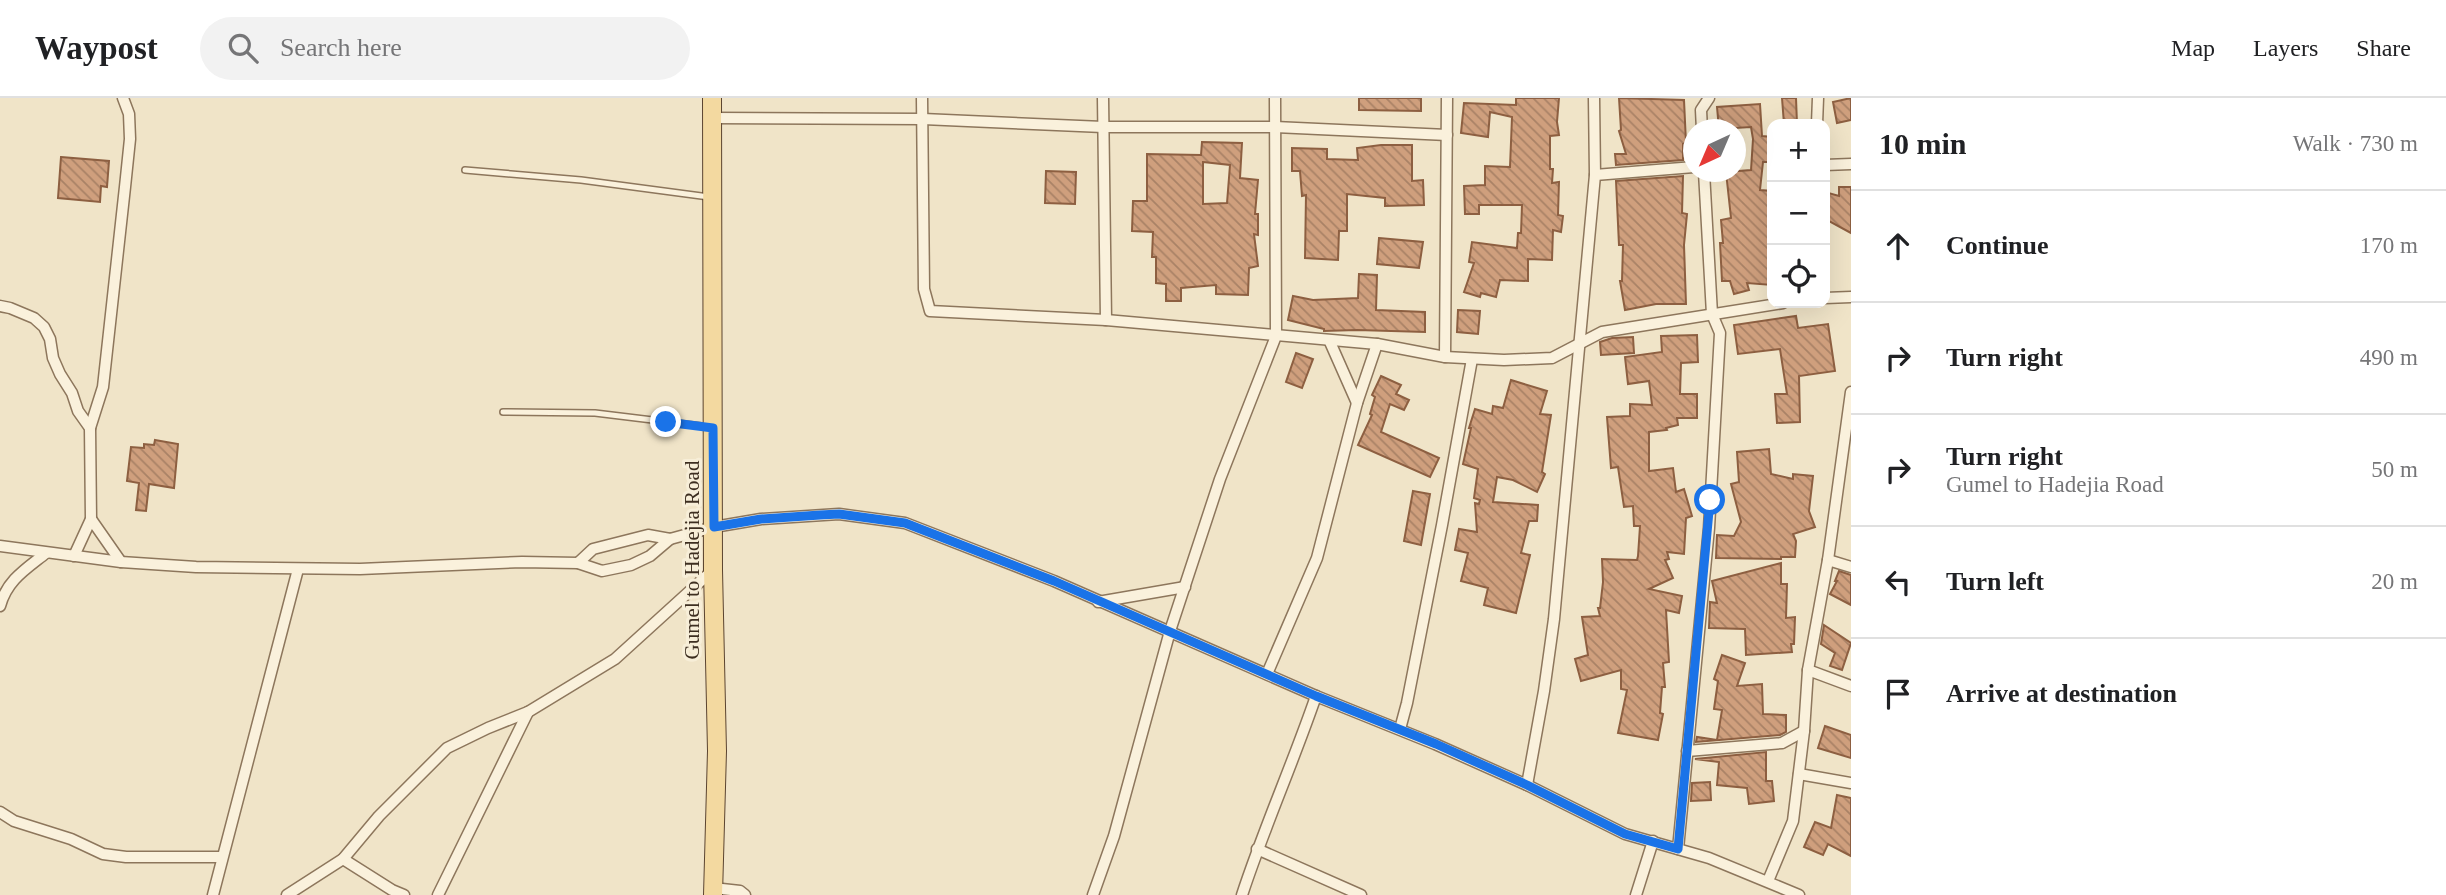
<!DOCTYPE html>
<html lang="en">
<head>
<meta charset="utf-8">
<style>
  :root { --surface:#fff; --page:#f2f2f2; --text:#202124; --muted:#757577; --line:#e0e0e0 }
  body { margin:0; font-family:"Times New Roman",serif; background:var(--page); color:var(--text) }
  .controls { position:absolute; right:21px; top:21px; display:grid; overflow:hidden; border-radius:14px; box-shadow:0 7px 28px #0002 }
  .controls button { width:63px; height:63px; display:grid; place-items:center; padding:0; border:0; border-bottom:2px solid var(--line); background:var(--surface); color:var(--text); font:35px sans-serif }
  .compass { position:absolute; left:1683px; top:21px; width:63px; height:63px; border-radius:50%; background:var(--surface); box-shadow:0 7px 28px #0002; rotate:224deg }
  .stop { position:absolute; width:21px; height:21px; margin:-16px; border:5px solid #1a73e8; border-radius:50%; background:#fff }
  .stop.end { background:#1a73e8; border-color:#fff; box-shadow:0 2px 7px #0008 }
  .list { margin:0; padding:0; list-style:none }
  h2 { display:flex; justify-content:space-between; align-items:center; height:91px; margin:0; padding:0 28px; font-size:30px }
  h2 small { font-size:23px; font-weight:400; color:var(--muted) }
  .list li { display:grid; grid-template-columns:46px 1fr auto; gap:21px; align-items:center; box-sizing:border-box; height:112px; padding:0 28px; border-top:2px solid var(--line) }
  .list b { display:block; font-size:26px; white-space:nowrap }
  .list p { margin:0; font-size:23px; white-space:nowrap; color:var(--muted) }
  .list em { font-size:23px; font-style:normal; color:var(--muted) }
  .icon { flex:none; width:38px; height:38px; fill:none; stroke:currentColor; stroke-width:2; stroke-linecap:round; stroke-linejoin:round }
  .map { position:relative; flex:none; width:1851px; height:797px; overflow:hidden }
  header { display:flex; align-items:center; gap:42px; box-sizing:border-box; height:98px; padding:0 35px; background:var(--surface); border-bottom:2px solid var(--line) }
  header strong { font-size:33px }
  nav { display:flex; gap:38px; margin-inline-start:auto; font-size:24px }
  .search { width:490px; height:63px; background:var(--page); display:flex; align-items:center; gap:18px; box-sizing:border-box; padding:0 24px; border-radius:38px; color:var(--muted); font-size:26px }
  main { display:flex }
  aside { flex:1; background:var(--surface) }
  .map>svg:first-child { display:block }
</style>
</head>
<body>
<header>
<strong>Waypost</strong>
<div class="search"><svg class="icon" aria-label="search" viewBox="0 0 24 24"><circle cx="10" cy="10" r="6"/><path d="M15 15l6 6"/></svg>Search here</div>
<nav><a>Map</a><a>Layers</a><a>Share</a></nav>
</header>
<main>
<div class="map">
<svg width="1851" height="797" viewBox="0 0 1851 797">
  <defs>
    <pattern id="building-back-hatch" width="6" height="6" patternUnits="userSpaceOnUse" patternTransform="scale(1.75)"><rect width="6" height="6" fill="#cf9f7d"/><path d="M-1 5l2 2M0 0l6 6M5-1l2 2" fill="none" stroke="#a98266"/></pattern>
  </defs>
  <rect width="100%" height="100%" fill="#f0e4c8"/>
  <!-- building -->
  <g fill="url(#building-back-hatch)" stroke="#8d5f41" stroke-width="2" fill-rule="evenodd">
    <polygon points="1359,0 1421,0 1421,13 1359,12"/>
    <polygon points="1516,0 1559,0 1557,24 1559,37 1550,38 1550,71 1553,71 1552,85 1559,84 1558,117 1563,118 1561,134 1553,132 1552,162 1528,161 1528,183 1500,182 1496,199 1481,195 1480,199 1464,194 1474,165 1469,164 1472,144 1517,150 1518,135 1521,135 1522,107 1479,107 1479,116 1465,116 1464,88 1485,87 1485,68 1510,69 1512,19 1490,14 1488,39 1461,35 1464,5 1516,7"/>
    <polygon points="1619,0 1684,2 1686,45 1683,46 1683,62 1616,67 1615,56 1626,56 1619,33 1621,32"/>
    <polygon points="1782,0 1796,0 1797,26 1784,26"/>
    <polygon points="1851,0 1851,22 1837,25 1833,4"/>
    <polygon points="1760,6 1762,38 1772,39 1772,64 1763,64 1760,92 1772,93 1772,187 1747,185 1749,192 1734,196 1730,183 1722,183 1720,145 1723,145 1721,122 1731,120 1726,74 1751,72 1753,41 1751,29 1719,31 1717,9"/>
    <path d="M1202,44L1242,45L1240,80L1258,82L1255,116H1258V137L1254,136L1258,168L1249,170L1248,197L1216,196V187L1181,190V203H1166V186L1156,185V159H1152L1153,134L1132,133L1133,103H1147V56L1201,57ZM1203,64L1230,67L1227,105L1203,106Z"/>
    <polygon points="1381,47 1412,47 1412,83 1423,82 1424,107 1385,108 1385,100 1347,96 1347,133 1339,133 1338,162 1305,160 1306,97 1302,98 1300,73 1292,73 1292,50 1327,51 1327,61 1358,62 1357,50"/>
    <polygon points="61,59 109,63 107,89 101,88 100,104 58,100"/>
    <polygon points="1046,73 1076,74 1075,106 1045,105"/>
    <polygon points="1683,78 1682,115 1687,116 1684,147 1686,206 1656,206 1625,212 1620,183 1622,183 1623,147 1619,147 1616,83"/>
    <polygon points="1839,89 1851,89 1851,135 1825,121 1825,94 1839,98"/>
    <polygon points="1379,140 1423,144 1419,170 1377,166"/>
    <polygon points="1359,176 1377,177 1376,212 1425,214 1425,234 1357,232 1324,233 1324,231 1288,222 1293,198 1313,202 1358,200"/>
    <polygon points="1458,212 1480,213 1478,236 1457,234"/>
    <polygon points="1796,218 1798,230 1828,226 1835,273 1799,278 1800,324 1777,325 1775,296 1787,296 1780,251 1738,256 1734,227"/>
    <polygon points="1697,237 1698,264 1681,265 1680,296 1697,296 1697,320 1677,320 1678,327 1666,330 1667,332 1649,334 1649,373 1673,370 1676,394 1684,391 1692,418 1686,420 1684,456 1667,454 1669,461 1665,462 1673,480 1649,491 1682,498 1679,515 1666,512 1669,564 1663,565 1665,589 1662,589 1660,615 1663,616 1658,642 1618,635 1627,592 1621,591 1621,572 1581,583 1575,561 1588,557 1582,519 1600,518 1598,510 1600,510 1603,484 1602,461 1637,462 1638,458 1640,428 1634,428 1633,408 1624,409 1618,369 1611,370 1607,319 1630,318 1630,306 1652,307 1649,283 1628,286 1625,259 1662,254 1661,238"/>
    <polygon points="1633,239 1634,255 1601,257 1600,244 1612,240"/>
    <polygon points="1296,255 1313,261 1302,290 1286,284"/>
    <polygon points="1381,278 1401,287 1396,296 1409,302 1404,312 1390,306 1381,334 1439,360 1430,379 1358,347 1372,317 1370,316 1375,299 1372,297"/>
    <polygon points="1511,282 1547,293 1540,316 1551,317 1542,374 1545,376 1537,394 1513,382 1497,379 1493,404 1538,407 1537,423 1529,423 1521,455 1530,457 1516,515 1484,507 1488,490 1461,483 1468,455 1455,452 1459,431 1477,434 1475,405 1479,406 1480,402 1474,400 1478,371 1463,366 1471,330 1469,330 1475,311 1492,316 1493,308 1503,310"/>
    <polygon points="155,342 178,346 174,390 149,386 146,413 136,412 139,385 127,383 131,349 144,350 144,346 154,347"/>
    <polygon points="1769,351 1771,376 1793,381 1793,376 1813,378 1809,413 1815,429 1793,436 1796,443 1795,459 1781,459 1781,461 1716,460 1717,437 1734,438 1741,424 1731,386 1739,384 1737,354"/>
    <polygon points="1413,393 1430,396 1421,447 1404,443"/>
    <polygon points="1781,465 1781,486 1787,486 1786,520 1795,519 1794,546 1791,546 1792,554 1746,557 1745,531 1709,530 1710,504 1717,505 1712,483"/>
    <polygon points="1839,473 1851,477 1851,507 1830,496 1837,483 1835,483"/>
    <polygon points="1824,527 1851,545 1842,572 1830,568 1835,555 1821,546"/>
    <polygon points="1722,557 1745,565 1737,588 1762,586 1763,616 1786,617 1786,634 1780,637 1696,644 1697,639 1717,642 1722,612 1714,611 1718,583 1714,581"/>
    <polygon points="1825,628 1851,637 1851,660 1818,650"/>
    <polygon points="1766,654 1766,683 1772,683 1774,703 1749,706 1747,690 1717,687 1719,664 1695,661"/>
    <polygon points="1710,684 1711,702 1691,703 1692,685"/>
    <polygon points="1837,697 1851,700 1851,758 1828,746 1823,757 1804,749 1815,724 1831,730"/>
  </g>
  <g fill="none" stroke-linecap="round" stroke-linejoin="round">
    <defs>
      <g id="lane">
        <polyline points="465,72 581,82 709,99"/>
        <polyline points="503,314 595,315 710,329"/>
      </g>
      <g id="street">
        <polyline points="922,0 924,191 930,213 1106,222 1377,246 1445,259 1504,262 1552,260 1602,234 1783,205"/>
        <polyline points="1103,0 1106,222"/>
        <polyline points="713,20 923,21 1103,29 1275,29 1447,37"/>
        <polyline points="1817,26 1818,0"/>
        <polyline points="1702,32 1701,12 1709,0"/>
        <polyline points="1825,67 1851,66"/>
        <polyline points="1595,77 1694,69"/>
        <polyline points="1825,200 1851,199"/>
        <polyline points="0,208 10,210 34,220 44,229 50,241 53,260 60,276 72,295 78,313 90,330 91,421 74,458"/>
        <polyline points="1330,244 1357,305"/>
        <polyline points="1445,259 1447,0"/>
        <polyline points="90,330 103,289 125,89 130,41 129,16 123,0"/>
        <polyline points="91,421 121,464"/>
        <polyline points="0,448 121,464 196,469 360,471 522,464 578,465 602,473 631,467 650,458 670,441"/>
        <polyline points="1828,462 1851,469"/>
        <polyline points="578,465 593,451 648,437 670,441 714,429 761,421 839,416 905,425 1054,483 1316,598 1435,646 1527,687 1625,736 1709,760 1799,797"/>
        <polyline points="1098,504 1185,489"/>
        <path d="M0,508C7,482 26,471 46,455"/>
        <polyline points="1808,572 1851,588"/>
        <polyline points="1267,576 1317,460 1357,305 1377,246"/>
        <polyline points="1400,631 1407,605 1442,427 1472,261"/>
        <polyline points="1687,653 1782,645 1804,633"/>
        <polyline points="1799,676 1851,685"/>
        <polyline points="1527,687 1544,593 1554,521 1595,77 1594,0"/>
        <polyline points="0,714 14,723 71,741 103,756 126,759 222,759"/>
        <polyline points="1257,751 1361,797"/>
        <polyline points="1678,751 1709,430 1720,235 1712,216 1704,74"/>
        <polyline points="343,761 392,792 404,797"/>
        <polyline points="1768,783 1793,723 1804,633 1808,572 1828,462 1851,294"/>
        <polyline points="713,790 740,793 745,797"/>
        <polyline points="213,797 298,471"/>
        <polyline points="287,797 343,761 379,718 447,650 488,630 528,614 615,561 713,472"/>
        <polyline points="438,797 528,614"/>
        <polyline points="1093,797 1114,738 1170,533 1220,381 1276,238 1275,0"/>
        <path d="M1242,797C1264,730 1293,665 1316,598"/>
        <polyline points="1636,797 1653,743"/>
      </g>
      <polyline id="primary" points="712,0 713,472 717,653 713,797"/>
    </defs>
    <!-- lane casing -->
    <use href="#lane" stroke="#8d765c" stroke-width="8"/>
    <!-- street casing -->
    <use href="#street" stroke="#8d765c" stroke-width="13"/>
    <!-- primary casing -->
    <use href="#primary" stroke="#5b4430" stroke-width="20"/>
    <!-- lane -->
    <use href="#lane" stroke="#faf1dc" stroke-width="5"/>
    <!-- street -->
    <use href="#street" stroke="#faf1dc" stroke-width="10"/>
    <!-- primary -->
    <use href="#primary" stroke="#f3d9a0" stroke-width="18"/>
  </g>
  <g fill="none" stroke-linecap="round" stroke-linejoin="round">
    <!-- route -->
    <polyline stroke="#1a73e8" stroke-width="9" points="666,324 713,330 714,429 761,421 820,417 839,416 905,425 1054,483 1316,598 1436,646 1527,687 1625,736 1678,751 1710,402"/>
  </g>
  <g text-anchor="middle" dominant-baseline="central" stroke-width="6" stroke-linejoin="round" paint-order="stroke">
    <!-- street labels -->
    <g font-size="21" fill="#3d2e20" stroke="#f7eed8">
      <text transform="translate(692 462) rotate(-90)">Gumel to Hadejia Road</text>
    </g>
  </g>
</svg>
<div class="controls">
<button>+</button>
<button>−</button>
<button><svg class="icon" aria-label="locate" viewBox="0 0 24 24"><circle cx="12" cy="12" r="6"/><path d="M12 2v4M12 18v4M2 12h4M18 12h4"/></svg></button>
</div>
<svg class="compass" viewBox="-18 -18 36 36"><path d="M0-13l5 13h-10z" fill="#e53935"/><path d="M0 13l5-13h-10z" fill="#757577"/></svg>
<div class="stop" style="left:1710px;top:402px"></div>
<div class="stop end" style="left:666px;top:324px"></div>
</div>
<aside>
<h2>10 min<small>Walk · 730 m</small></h2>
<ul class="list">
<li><svg class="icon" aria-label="ahead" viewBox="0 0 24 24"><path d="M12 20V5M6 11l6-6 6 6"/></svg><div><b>Continue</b></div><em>170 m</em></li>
<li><svg class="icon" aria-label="right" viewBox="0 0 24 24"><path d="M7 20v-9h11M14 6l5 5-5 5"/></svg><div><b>Turn right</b></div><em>490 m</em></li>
<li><svg class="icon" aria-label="right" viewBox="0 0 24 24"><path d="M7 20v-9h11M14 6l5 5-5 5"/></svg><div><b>Turn right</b><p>Gumel to Hadejia Road</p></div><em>50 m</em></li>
<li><svg class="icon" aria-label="left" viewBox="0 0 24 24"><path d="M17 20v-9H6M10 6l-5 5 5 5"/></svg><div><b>Turn left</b></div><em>20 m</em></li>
<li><svg class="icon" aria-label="arrive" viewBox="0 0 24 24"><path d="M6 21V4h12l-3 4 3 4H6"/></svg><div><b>Arrive at destination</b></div></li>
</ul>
</aside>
</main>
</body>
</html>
